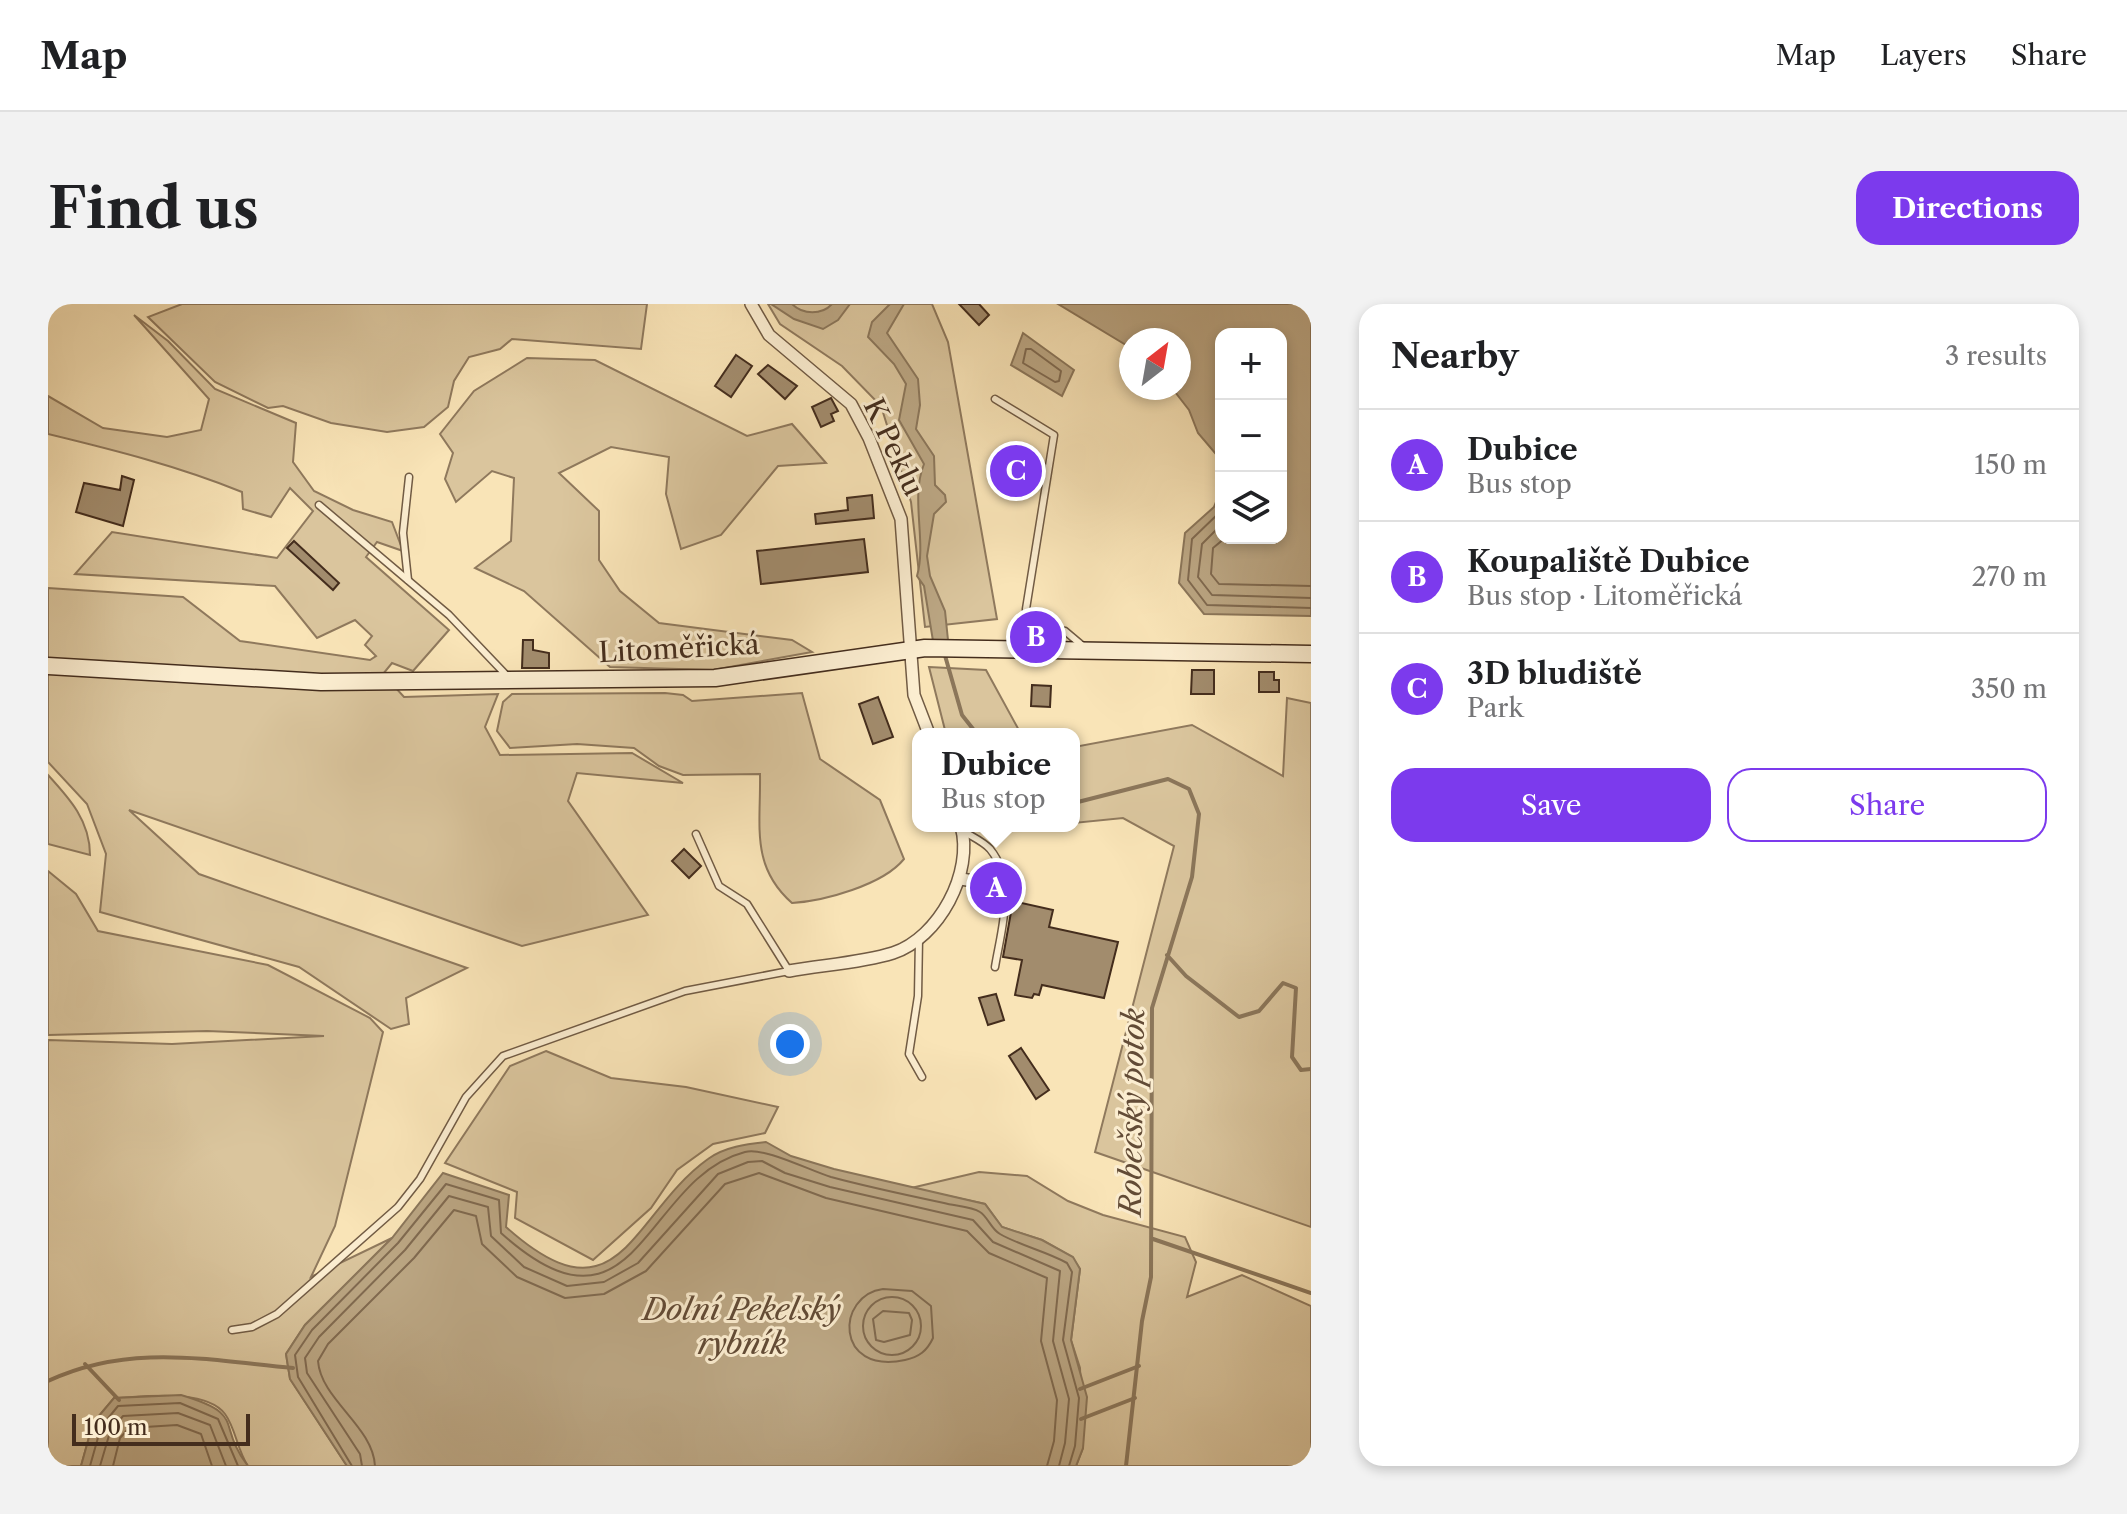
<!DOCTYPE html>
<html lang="en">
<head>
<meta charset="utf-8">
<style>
  :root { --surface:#fff; --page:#f2f2f2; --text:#202124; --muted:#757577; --line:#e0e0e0; --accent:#7c3aed }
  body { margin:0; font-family:"Libre Caslon Text",serif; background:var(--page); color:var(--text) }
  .controls { position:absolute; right:24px; top:24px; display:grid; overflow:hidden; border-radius:16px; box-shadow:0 4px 12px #0003 }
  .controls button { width:72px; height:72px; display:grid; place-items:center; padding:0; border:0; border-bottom:2px solid var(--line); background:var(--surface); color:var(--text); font:40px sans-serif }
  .compass { position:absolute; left:1071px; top:24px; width:72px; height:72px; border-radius:50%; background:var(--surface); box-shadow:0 4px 12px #0003; rotate:31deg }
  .scale { position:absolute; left:24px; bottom:20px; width:178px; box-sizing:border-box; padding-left:8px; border:4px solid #442d1d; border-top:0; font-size:22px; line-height:28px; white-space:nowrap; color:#442d1d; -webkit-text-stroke:6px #fbedd0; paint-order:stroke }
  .you { position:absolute; left:742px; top:740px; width:28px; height:28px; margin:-20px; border:6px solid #fff; border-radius:50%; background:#1a73e8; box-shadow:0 0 0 12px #1a73e833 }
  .badge { display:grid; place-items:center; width:52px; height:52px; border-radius:50%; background:var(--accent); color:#fff; font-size:26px; font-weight:700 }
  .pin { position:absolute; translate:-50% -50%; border:4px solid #fff; box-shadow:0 2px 8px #0006 }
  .popup { position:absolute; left:864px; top:424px; width:168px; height:104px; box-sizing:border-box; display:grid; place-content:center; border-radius:16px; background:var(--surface); filter:drop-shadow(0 2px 6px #0005); font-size:26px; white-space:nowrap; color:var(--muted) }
  .popup b { font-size:30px; color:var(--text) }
  .popup::after { content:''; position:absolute; left:50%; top:100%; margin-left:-16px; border:16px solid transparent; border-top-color:var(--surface) }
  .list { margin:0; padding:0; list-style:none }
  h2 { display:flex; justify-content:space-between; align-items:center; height:104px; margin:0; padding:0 32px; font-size:34px }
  h2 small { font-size:26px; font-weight:400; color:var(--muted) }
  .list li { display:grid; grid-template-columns:52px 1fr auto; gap:24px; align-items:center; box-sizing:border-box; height:112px; padding:0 32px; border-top:2px solid var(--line) }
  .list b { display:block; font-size:30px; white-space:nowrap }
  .list p { margin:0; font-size:26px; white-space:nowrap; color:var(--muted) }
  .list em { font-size:26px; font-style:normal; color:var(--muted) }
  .actions { display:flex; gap:16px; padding:24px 32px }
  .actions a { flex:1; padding:18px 0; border:2px solid var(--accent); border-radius:24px; text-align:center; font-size:28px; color:var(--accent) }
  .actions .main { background:var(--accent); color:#fff }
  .icon { flex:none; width:44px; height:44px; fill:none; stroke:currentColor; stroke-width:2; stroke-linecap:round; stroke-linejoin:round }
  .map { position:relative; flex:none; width:1263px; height:1162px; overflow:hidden; border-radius:24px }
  header { display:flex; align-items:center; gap:48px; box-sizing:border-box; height:112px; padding:0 40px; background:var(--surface); border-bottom:2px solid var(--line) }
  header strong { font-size:38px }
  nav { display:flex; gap:44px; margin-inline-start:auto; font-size:28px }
  .intro { display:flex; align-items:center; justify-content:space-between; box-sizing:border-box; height:192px; padding:0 48px }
  h1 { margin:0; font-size:56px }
  .button { padding:20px 36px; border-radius:24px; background:var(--accent); color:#fff; font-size:28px; font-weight:700 }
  main { display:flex; gap:48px; padding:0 48px }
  aside { flex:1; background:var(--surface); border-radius:24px; box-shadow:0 4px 12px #0003 }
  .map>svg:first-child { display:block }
</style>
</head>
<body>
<header>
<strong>Map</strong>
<nav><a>Map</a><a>Layers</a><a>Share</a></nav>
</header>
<div class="intro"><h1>Find us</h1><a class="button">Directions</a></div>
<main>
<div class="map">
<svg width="1263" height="1162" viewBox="0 0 1263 1162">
  <rect width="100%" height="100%" fill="#f9e4b7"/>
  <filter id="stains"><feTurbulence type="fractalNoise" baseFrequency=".0025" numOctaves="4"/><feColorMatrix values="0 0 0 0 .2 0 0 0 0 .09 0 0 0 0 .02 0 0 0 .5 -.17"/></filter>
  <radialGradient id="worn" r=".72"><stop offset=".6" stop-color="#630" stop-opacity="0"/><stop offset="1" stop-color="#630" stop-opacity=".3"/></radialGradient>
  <!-- green -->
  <g fill="#dac59d" stroke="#8f795d" stroke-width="2">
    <polygon points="134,0 599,0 593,45 464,35 452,45 421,53 406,77 400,103 376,123 339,128 283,119 235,102 220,104 167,78 100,13"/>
    <polygon points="720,0 884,0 900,38 949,315 877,323 863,198 833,102 794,62 732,20"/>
    <path d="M86,11L120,37L167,85L248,119L245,158L266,187L305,206L344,218L355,247L329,238L318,253L401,326L365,367L344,359L335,370L356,393L450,390L437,423L452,451L584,449L635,479L529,469L520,497L600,611L474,642L81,506L151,570L419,664L358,694L361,720L343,725L251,663L52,608L58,550L39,500L0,458V284L135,293L192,337L322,356L328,352L317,341L324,332L307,316L269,334L227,282L27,270L64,228L229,254L265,207L242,184L223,213L195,205L194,188C130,162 66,146 0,130V92L55,124L119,133L153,126L161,95Z"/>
    <polygon points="479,54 547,56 699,132 744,120 778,159 730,162 673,231 633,245 618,190 621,153 563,143 511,169 551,207 551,256 572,287 611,319 744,336 764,348 665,366 562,363 476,287 427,264 463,237 466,174 444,167 408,198 397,175 405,149 392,130 426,87"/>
    <polygon points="881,363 938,366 973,430 898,430"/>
    <path d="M617,389L635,391L644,397L754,389L772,455L832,496L856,555C835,581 776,597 744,599C702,562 713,521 712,470L635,471L611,462L586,444L529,440L462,444L449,427L455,398L464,390Z"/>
    <polygon points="1239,394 1263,399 1263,923 1047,848 1126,542 1075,514 1026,519 1026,443 1144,421 1235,472"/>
    <path d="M0,471C22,495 42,517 42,551L0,540Z"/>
    <path d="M0,567L28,590L50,627L220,661L322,714L335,728L287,922L263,973L344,934L257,1021L238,1050L242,1075L299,1162H200C189,1146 188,1125 177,1110C157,1084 95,1093 66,1094L45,1119L33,1162H0V736L124,740L276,732L159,727L0,731Z"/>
    <polygon points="498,747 563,774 638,783 730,803 717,829 665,840 629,866 603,904 545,956 467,914 469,888 397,859 462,762"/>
    <polygon points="931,868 979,872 1020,897 1055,911 1137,933 1148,958 1139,993 1194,971 1263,1002 1263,1162 1028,1162 1035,1144 1032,1064 1023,1036 1032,965 1024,953 994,936 954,923 937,900 863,884"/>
  </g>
  <!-- water -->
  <g fill="#bba683" stroke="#8b765a" stroke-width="2">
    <path d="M723,0H744C755,11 774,11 784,0H802L790,16L775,25L746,15Z"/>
    <path d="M842,0H856L839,29L870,75L872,101L868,125L886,152L887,181L897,191L898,198L886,210L879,252L882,272L897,307L900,336L885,337L876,282L869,272C879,237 862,195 876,160L851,116L858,80L846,60L820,33L824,18Z"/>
    <polygon points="1010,0 1263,0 1263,312 1156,310 1131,279 1137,229 1166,203 1173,186 1173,234 1233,234 1233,30 1173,30 1173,156 1150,129 1141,106 1124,84 1131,84 1131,36 1083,36 1083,44"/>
    <polygon points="975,29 1026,66 1014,92 963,61"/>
    <path d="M718,838L743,852L786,865L937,900L954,923L994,936L1025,953L1032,965L1023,1036L1039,1093L1035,1144L1028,1162H299L242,1075L238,1050L257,1021L344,934L395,869L461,891L458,923C572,1025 583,910 660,855C676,843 699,840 718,838Z"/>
    <path d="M133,1091C200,1111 167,1119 200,1162H33L45,1119L66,1094Z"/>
  </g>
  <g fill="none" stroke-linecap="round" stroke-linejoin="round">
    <!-- shore -->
    <g stroke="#806a50" stroke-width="2">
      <polygon points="978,45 983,45 1013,67 1011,77 1007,78 975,59"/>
      <polyline points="1173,207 1144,235 1140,276 1159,301 1263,304"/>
      <polyline points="1173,221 1154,240 1150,273 1164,291 1263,294"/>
      <polyline points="1177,234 1165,244 1163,270 1171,280 1263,282"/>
      <path d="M835,985L864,987L883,1002L885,1034C879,1047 871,1053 857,1056C786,1071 788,991 835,985Z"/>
      <circle cx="844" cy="1022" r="29"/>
      <polygon points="835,1007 861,1009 864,1016 862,1031 836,1038 828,1036 825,1015"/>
      <polyline points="42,1162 53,1123 70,1102 132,1099 170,1115 190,1162"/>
      <polyline points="52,1162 62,1128 75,1112 130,1109 162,1121 178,1162"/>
      <polyline points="65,1162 72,1134 81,1124 129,1121 153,1130 164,1162"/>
      <path d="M304,1162L250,1073L247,1051L264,1026L350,939L398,880L451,896L453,929C590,1052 595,874 697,848C717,843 760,866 783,873C820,883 858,891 896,899C906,902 923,902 932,908C940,913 943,925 952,930C973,942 997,947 1019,959L1024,968L1015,1036L1031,1094L1027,1142L1021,1162"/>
      <polyline points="314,1162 312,1150 259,1069 257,1054 271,1033 357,946 401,892 440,903 443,932 476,963 519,982 556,978 590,959 670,870 700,858 714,857 737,869 782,883 925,916 945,938 1012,967 1005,1037 1021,1095 1017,1139 1011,1162"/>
      <path d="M327,1162C325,1122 273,1096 270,1057L280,1040L366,954L406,906L428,912L434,940L469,973L517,994L556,990L598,967L677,880L711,869L778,894L919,927L941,949L999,974L993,1037L1009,1096L1006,1137L999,1162"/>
    </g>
    <!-- stream -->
    <g stroke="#8b765a" stroke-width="4">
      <polyline points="896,348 914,411 929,430"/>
      <polyline points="1026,499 1120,475 1141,485 1151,510 1144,573 1104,704 1103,973 1094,1017 1078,1162"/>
      <polyline points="1119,651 1138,672 1191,713 1211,707 1235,679 1248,684 1244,753 1253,766 1263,765"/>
      <polyline points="1105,935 1263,989"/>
      <polyline points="37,1060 71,1096"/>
      <path d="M0,1077C81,1039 159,1056 245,1064"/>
      <polyline points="1032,1085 1091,1062"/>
      <polyline points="1033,1115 1087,1094"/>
    </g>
  </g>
  <!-- building -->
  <g fill="#a28c6d" stroke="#442d1d" stroke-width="2">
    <polygon points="911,0 931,0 941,11 931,21"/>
    <polygon points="688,51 704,62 683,93 667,82"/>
    <polygon points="720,61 749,82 737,95 710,70"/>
    <polygon points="783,94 790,107 783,110 786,117 773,123 764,103"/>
    <polygon points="74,172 86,176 75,222 28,208 36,179 72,186"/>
    <polygon points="824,191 826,214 768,220 767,210 800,206 799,194"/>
    <polygon points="816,235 820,268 713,280 709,247"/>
    <polygon points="246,237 291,279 285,286 239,244"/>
    <polygon points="475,336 485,336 485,346 501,349 501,364 474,364"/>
    <polygon points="1144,366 1166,366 1166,390 1143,390"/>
    <polygon points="1211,368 1226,368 1226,376 1231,376 1231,388 1211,388"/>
    <polygon points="984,381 1003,382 1002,403 983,402"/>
    <polygon points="830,393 845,433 825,440 811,400"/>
    <polygon points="636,545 653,562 641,574 624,557"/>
    <polygon points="965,597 1005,606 1001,623 1070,638 1056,694 994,681 991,691 986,690 984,694 967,691 974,656 955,653"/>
    <polygon points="948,690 956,716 940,721 931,694"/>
    <polygon points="973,744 1001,786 988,795 961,752"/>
  </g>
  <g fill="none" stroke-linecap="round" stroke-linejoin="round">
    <defs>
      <g id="lane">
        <polyline points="947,95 1006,131 978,305 979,321 1017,327 1036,343"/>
        <polyline points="271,201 401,311 460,373"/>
        <polyline points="360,276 355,229 361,173"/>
        <path d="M915,527C923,532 936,538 942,545C969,578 953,626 947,663"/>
        <polyline points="871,634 870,692 861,750 874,773"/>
        <polyline points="184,1026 204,1023 229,1010 350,903 372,875 418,793 455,752 637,687 741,667 699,600 671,582 648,530"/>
      </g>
      <g id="street">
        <polyline points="703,0 721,31 803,100 821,134 853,215 866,391 881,430"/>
        <polyline points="913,575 957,582"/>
        <path d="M741,667C774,661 813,659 845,649C891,634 926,568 913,522"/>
      </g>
      <polyline id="secondary" points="0,362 273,378 667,374 877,344 1263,350"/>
    </defs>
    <!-- lane casing -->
    <use href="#lane" stroke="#715b44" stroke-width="9"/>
    <!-- street casing -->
    <use href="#street" stroke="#715b44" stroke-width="14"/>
    <!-- secondary casing -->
    <use href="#secondary" stroke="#442d1d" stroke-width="19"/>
    <!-- lane -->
    <use href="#lane" stroke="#fbedd0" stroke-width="6"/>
    <!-- street -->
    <use href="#street" stroke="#fbedd0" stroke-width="11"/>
    <!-- secondary -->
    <use href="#secondary" stroke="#fbedd0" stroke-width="16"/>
  </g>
  <g text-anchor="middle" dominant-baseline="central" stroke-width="6" stroke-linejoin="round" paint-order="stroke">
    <!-- street labels -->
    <g font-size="28" fill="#442d1d" stroke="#fbedd0">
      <text transform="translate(846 143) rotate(65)">K Peklu</text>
      <text transform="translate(631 344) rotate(-3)">Litoměřická</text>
    </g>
    <!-- water labels -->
    <g font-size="30" font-style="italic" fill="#624b36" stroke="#fbedd0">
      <text transform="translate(1084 808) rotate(-89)">Robečský potok</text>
      <text x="694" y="1005">Dolní Pekelský<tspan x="694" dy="34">rybník</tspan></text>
    </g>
  </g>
  <rect width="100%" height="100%" filter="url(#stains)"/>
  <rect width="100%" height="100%" fill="url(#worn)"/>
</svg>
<div class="controls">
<button>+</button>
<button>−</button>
<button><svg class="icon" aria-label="layers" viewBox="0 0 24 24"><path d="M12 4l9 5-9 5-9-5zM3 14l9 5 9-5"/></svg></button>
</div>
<svg class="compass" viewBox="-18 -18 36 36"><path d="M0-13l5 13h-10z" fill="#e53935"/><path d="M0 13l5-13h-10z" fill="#757577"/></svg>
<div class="scale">100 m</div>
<div class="you"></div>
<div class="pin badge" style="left:948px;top:584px">A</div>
<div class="popup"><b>Dubice</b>Bus stop</div>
<div class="pin badge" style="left:988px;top:333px">B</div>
<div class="pin badge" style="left:968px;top:167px">C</div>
</div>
<aside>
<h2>Nearby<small>3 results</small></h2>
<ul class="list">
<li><span class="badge">A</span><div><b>Dubice</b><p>Bus stop</p></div><em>150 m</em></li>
<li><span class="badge">B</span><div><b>Koupaliště Dubice</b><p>Bus stop · Litoměřická</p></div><em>270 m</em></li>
<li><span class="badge">C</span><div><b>3D bludiště</b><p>Park</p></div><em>350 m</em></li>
</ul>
<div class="actions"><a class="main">Save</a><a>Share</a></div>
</aside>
</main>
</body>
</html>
